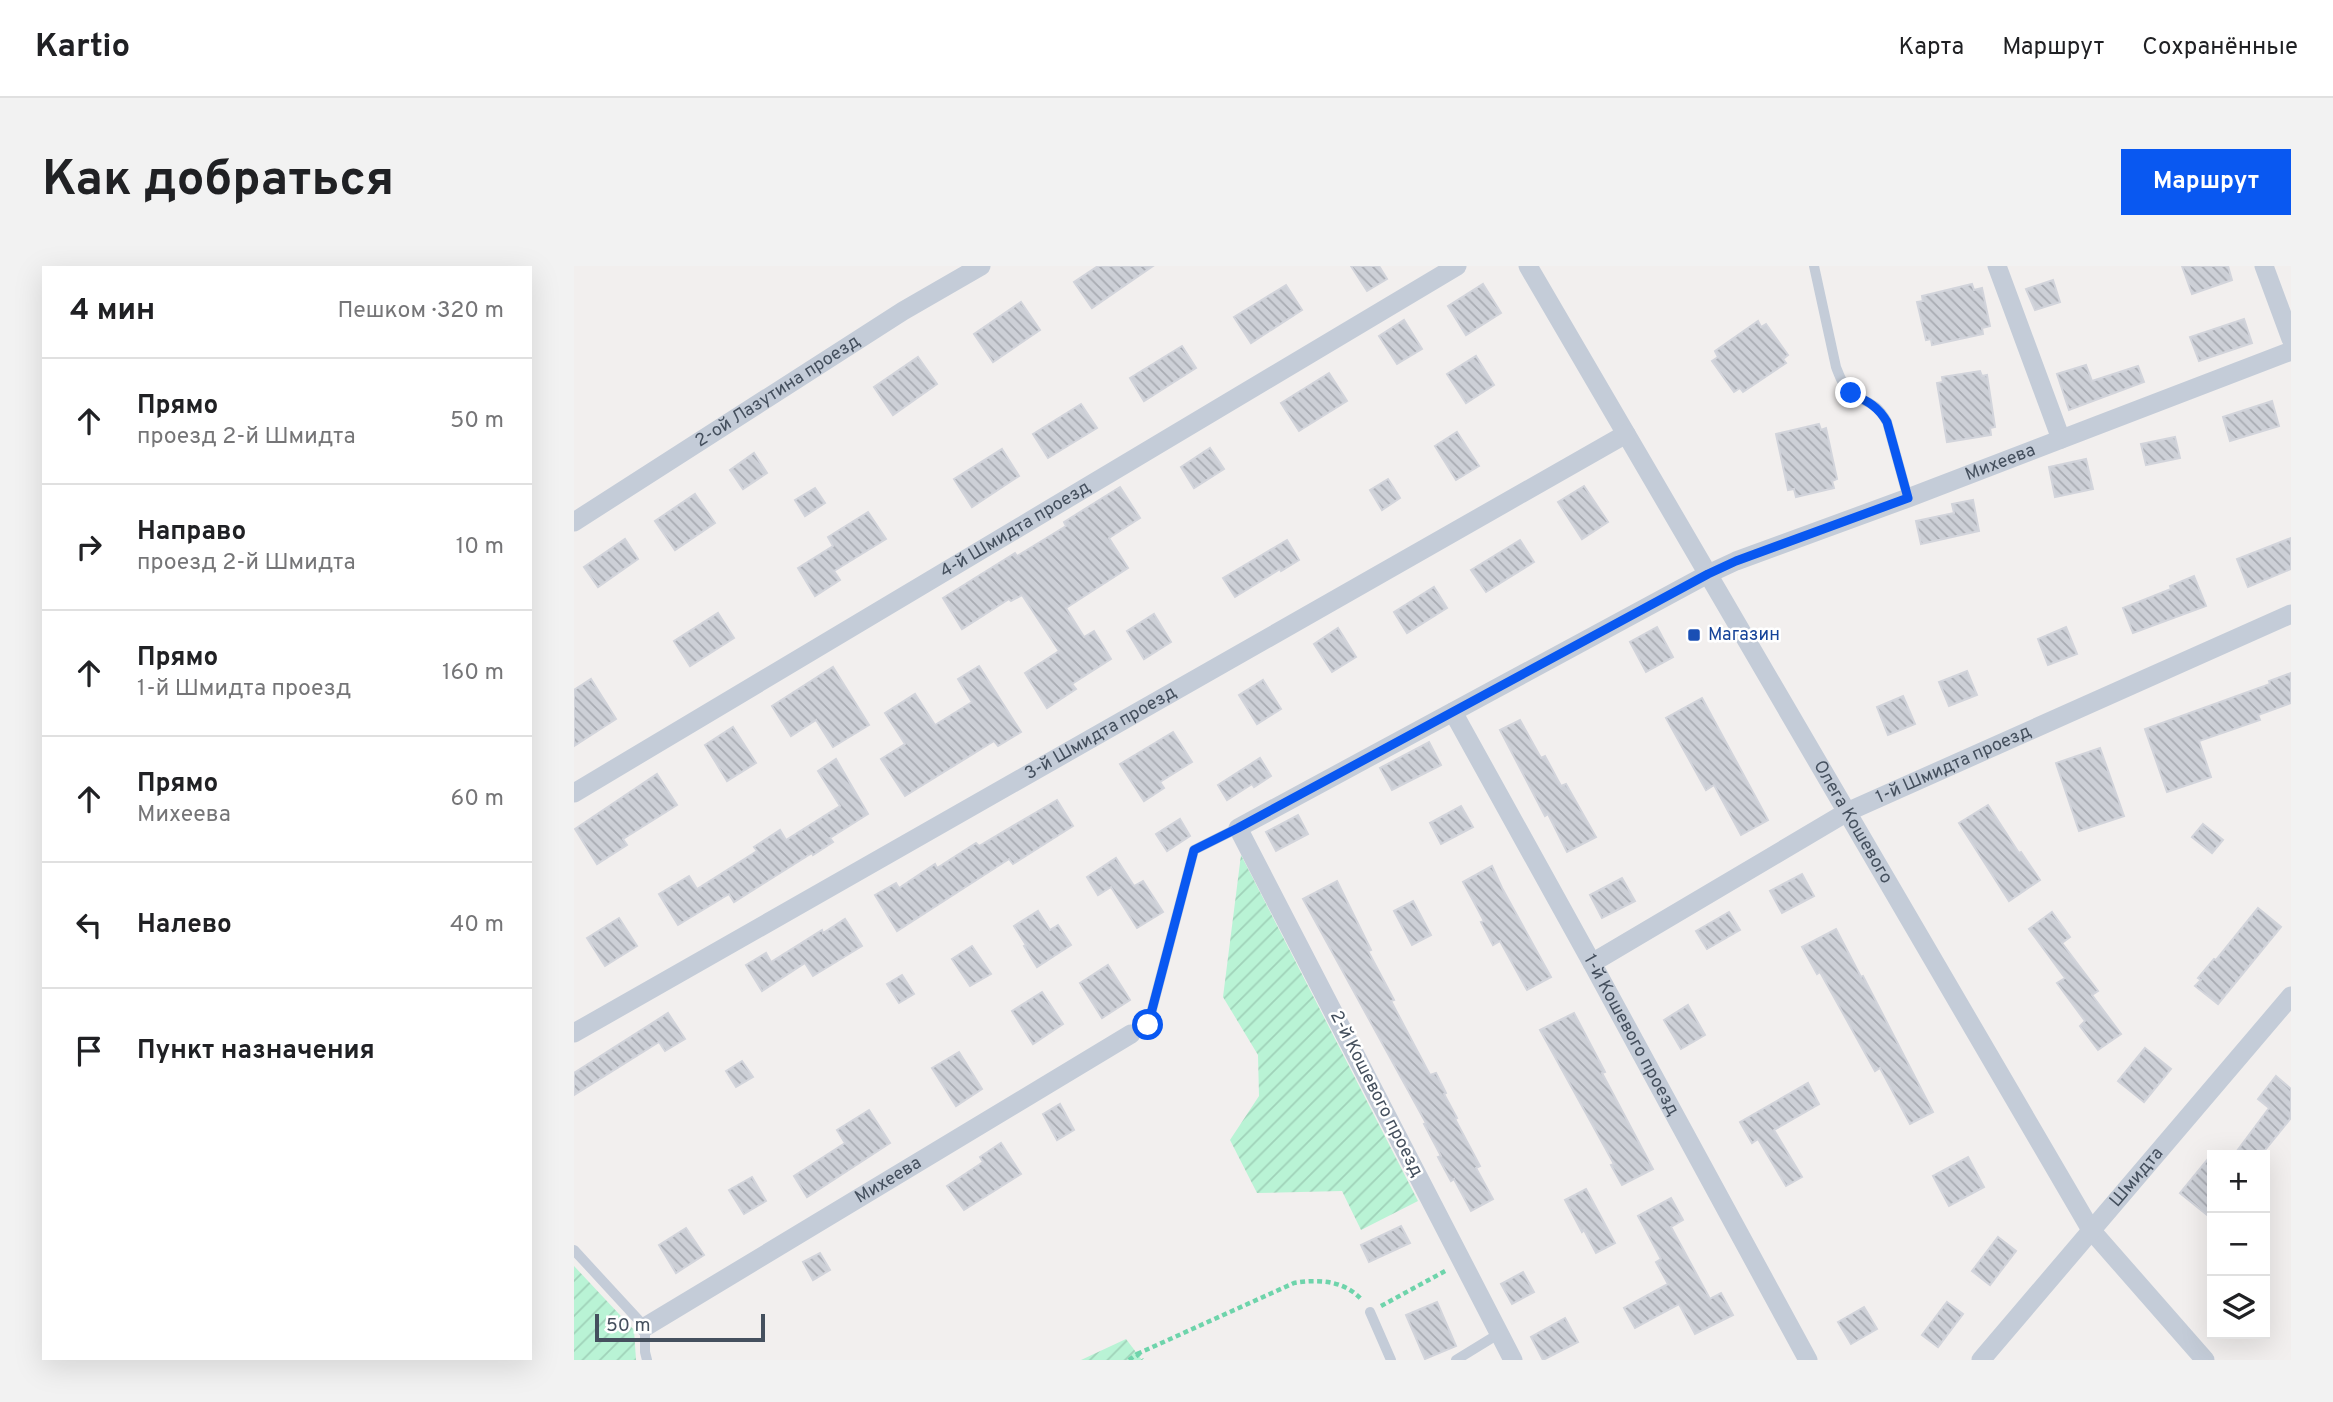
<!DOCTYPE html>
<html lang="ru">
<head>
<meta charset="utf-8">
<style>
  :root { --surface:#fff; --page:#f2f2f2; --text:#202124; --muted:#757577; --line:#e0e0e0; --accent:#0958f1 }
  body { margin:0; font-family:Overpass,sans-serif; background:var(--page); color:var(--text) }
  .controls { position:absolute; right:21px; bottom:21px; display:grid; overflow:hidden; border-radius:0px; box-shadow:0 7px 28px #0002 }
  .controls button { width:63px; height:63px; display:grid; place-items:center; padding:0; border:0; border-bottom:2px solid var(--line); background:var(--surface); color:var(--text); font:35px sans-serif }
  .scale { position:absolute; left:21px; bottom:18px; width:170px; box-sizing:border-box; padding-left:7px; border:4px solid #45505e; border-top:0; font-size:19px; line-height:24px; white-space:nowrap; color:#45505e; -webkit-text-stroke:5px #fff; paint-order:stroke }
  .stop { position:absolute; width:21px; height:21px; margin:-16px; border:5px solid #0958f1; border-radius:50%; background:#fff }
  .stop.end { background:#0958f1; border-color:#fff; box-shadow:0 2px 7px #0008 }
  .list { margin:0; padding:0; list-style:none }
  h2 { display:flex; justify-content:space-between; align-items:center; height:91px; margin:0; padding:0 28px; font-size:30px }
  h2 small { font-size:23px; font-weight:400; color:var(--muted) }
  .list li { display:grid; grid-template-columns:46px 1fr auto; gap:21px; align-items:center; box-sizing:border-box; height:126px; padding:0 28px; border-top:2px solid var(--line) }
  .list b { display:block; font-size:26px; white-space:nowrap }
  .list p { margin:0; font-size:23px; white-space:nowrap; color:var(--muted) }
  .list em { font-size:23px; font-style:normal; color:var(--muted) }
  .icon { flex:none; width:38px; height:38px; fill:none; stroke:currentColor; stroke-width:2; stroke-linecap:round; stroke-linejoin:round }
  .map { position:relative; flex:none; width:1717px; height:1094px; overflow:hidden; border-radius:0px }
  header { display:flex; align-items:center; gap:42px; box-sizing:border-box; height:98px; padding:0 35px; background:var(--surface); border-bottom:2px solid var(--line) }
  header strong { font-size:33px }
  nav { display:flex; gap:38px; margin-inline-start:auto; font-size:24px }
  .intro { display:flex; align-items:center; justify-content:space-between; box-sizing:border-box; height:168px; padding:0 42px }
  h1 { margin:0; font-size:49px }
  .button { padding:18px 32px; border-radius:0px; background:var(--accent); color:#fff; font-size:24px; font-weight:700 }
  main { display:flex; gap:42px; padding:0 42px }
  aside { flex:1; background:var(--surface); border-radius:0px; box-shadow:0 7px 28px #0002 }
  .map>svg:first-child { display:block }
</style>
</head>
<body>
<header>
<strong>Kartio</strong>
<nav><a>Карта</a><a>Маршрут</a><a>Сохранённые</a></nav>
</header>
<div class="intro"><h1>Как добраться</h1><a class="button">Маршрут</a></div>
<main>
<aside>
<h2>4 мин<small>Пешком · 320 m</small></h2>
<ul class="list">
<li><svg class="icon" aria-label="ahead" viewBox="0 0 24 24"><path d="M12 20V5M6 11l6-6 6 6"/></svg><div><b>Прямо</b><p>проезд 2-й Шмидта</p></div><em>50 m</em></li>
<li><svg class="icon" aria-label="right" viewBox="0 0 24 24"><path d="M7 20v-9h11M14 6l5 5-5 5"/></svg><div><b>Направо</b><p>проезд 2-й Шмидта</p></div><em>10 m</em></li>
<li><svg class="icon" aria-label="ahead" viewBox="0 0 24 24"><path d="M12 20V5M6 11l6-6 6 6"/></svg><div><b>Прямо</b><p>1-й Шмидта проезд</p></div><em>160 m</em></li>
<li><svg class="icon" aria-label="ahead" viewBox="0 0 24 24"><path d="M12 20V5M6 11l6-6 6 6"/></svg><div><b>Прямо</b><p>Михеева</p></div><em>60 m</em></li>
<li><svg class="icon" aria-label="left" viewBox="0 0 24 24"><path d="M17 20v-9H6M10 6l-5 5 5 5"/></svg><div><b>Налево</b></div><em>40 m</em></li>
<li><svg class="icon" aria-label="arrive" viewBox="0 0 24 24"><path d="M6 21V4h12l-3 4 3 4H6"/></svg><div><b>Пункт назначения</b></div></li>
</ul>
</aside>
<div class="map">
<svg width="1717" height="1094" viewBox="0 0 1717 1094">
  <defs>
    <pattern id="garden-furrows" width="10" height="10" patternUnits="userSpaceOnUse" patternTransform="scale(1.75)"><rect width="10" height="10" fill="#b9f3d5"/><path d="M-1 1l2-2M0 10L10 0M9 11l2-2" fill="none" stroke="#a0d2b9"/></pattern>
    <pattern id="building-back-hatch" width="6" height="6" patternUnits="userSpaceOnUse" patternTransform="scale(1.75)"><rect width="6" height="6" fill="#cdd0d7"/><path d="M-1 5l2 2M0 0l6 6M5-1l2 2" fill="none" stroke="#a8abb2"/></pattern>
  </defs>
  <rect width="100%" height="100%" fill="#f2efee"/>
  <!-- garden -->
  <g fill="url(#garden-furrows)">
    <polygon points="667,589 844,935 787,964 768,925 683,927 656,874 685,830 684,789 649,731"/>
    <polygon points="0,1000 60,1064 62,1094 0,1094"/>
    <polygon points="552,1073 568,1094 507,1094"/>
  </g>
  <!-- building -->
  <g fill="url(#building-back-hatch)" stroke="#d2d4db" stroke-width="2">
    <polygon points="524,0 579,0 518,42 500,16"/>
    <polygon points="777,0 805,0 813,13 793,25"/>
    <polygon points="1608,0 1654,0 1658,14 1618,28"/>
    <polygon points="1479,14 1486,36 1461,44 1452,23"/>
    <polygon points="909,18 927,47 892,69 874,40"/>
    <polygon points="1398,18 1400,24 1408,22 1416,60 1408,62 1409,68 1358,79 1357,73 1352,74 1343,36 1349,35 1348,30"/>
    <polygon points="712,19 728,44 677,77 660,51"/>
    <polygon points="447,36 466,64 419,96 400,68"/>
    <polygon points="1670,53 1678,77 1625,95 1616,71"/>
    <polygon points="830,54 848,83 823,98 805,70"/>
    <polygon points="1184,55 1187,61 1192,58 1214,89 1209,93 1212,97 1169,126 1166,122 1160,126 1138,95 1144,91 1141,85"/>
    <polygon points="608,80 622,102 570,135 556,112"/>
    <polygon points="902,90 920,119 892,137 873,108"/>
    <polygon points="344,91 363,118 319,149 300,121"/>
    <polygon points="1512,99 1518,115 1564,100 1570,116 1495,144 1483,108"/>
    <polygon points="1406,105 1408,110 1413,109 1421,161 1416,162 1417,169 1373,176 1363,117 1369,116 1368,111"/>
    <polygon points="755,107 773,135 725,165 707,137"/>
    <polygon points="1698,135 1705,160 1656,175 1649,151"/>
    <polygon points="507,138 523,162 474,192 459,168"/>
    <polygon points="1245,158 1247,164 1252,162 1263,213 1258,215 1260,222 1222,231 1220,223 1214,224 1202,168"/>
    <polygon points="883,166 905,200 882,214 861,180"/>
    <polygon points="1601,171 1606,192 1572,199 1567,178"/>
    <polygon points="636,182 650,203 620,222 607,201"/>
    <polygon points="428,183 445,210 398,241 380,213"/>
    <polygon points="180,187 193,207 169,223 156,204"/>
    <polygon points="1512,193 1519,223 1481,231 1475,201"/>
    <polygon points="814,213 826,232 808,244 796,224"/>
    <polygon points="1010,220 1034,256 1008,273 984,236"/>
    <polygon points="546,221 566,252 535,272 554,302 492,342 510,371 520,365 537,393 498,418 502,423 473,442 451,407 485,385 448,329 437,335 435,333 388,363 369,332 441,287 443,290 492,260 490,256"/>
    <polygon points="241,222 251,237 231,250 221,234"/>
    <polygon points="121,228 141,257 101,284 81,255"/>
    <polygon points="1399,234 1405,265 1347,278 1342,255 1380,247 1378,238"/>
    <polygon points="294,246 312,273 260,305 266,314 241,330 224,302 259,280 254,271"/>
    <polygon points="1717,272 1717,303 1674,321 1663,293"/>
    <polygon points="51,273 64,293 24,321 10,301"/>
    <polygon points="713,274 725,294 707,305 706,303 661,331 649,312"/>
    <polygon points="946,274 960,296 912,326 897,304"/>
    <polygon points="1620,310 1632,340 1559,367 1549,342 1597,323 1596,320"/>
    <polygon points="860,321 873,342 833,367 820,346"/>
    <polygon points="144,347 160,372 116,400 100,375"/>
    <polygon points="580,348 597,376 570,393 553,365"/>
    <polygon points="1083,361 1099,391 1072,406 1056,376"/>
    <polygon points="1492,361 1503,388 1474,399 1464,373"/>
    <polygon points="764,362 782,391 758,406 740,378"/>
    <polygon points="405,400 447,466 424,480 420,475 331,530 307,493 331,478 311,447 341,428 361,459 398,436 384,413"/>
    <polygon points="259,401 295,459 259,481 242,454 217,470 198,440"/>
    <polygon points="1393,405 1403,429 1375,440 1365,416"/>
    <polygon points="1717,407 1717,437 1684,449 1686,454 1625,475 1637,511 1593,526 1571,463 1696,418 1695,415"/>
    <polygon points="17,413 42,453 0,480 0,424"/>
    <polygon points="689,414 707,443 683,458 665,429"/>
    <polygon points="1329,430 1341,458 1314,469 1303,441"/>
    <polygon points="1128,432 1194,554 1167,569 1140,519 1132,524 1092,452"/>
    <polygon points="946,454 967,492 971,490 987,520 992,518 1022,571 993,586 974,548 971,550 926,464"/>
    <polygon points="159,461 182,497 153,515 131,479"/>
    <polygon points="599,466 618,496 586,516 590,522 570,535 546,498"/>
    <polygon points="855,476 867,499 818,524 806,502"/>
    <polygon points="1526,482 1550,550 1505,565 1482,497"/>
    <polygon points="686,492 697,510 680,521 678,518 653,534 644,519"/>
    <polygon points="262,493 294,548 256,572 259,576 239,589 238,587 160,636 155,628 104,659 85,628 115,610 123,623 183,585 180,581 206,564 212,574 266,540 244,505"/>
    <polygon points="83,508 103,539 49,573 53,579 23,598 1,563"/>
    <polygon points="483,534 499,560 439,598 435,593 323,665 301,629 322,617 325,622 361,598 363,602 402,577 405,580"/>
    <polygon points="1414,539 1445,587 1447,586 1466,614 1435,635 1385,557"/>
    <polygon points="887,540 899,561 867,578 856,557"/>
    <polygon points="724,549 734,568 702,585 692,566"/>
    <polygon points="606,553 616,570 593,585 582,568"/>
    <polygon points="1629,558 1649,574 1638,587 1618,571"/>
    <polygon points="542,592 560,620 569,615 589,646 563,662 537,621 524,629 513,611"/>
    <polygon points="918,600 928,622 977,711 953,724 926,675 919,679 907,656 910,655 889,616"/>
    <polygon points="1228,608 1240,630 1208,647 1196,625"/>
    <polygon points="1048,612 1061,635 1028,652 1016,629"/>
    <polygon points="763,615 797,684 794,685 820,734 817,735 856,809 862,807 872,827 870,828 883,852 881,853 906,900 902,902 919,933 897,945 880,913 877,915 864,891 867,890 850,858 852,857 729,633"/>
    <polygon points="839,635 857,669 838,679 820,645"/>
    <polygon points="1684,642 1707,661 1644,738 1621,720 1627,714 1624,712 1640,693 1642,694"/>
    <polygon points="464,645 476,664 484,659 497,679 463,701 450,680 452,679 440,660"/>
    <polygon points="1155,646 1166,664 1133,683 1122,665"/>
    <polygon points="1478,646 1496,671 1488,677 1524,725 1518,729 1547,768 1524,784 1506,760 1511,755 1483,717 1491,712 1455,663"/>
    <polygon points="45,652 63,680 31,700 13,672"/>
    <polygon points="271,653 288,680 239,710 231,697 188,725 172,699 192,687 197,696 248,664 249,667"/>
    <polygon points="1262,663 1287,711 1289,710 1359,846 1336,858 1306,802 1301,805 1246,706 1243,708 1228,681"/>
    <polygon points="398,680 417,708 396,720 378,693"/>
    <polygon points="534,699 556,734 528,752 506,717"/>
    <polygon points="328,709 340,728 325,737 313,718"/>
    <polygon points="468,726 489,758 459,778 438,745"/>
    <polygon points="1114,739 1131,769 1107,783 1090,754"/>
    <polygon points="94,747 111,773 91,785 85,776 0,829 0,807"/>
    <polygon points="1000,747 1031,806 1028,807 1079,903 1048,919 1037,899 1040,898 966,764"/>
    <polygon points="1571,782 1597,803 1570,836 1544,815"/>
    <polygon points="385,786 408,823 382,840 358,802"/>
    <polygon points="168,795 179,811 162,821 152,805"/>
    <polygon points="1702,810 1717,823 1717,852 1687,889 1660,889 1695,842 1684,833"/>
    <polygon points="1234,817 1245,838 1200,864 1228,911 1212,920 1184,873 1178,877 1166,856"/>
    <polygon points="486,838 500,864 483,874 469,848"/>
    <polygon points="295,844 316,877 233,931 220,910 271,877 263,864"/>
    <polygon points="427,877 447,908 390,944 373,920 409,896 406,891"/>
    <polygon points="1638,888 1638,953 1606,927"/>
    <polygon points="1394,891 1410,921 1375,940 1359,910"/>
    <polygon points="178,911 192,935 170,948 155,924"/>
    <polygon points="1012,923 1041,977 1022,987 1010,964 1008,966 991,934"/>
    <polygon points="1097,932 1109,954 1097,961 1136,1033 1147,1027 1159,1049 1121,1068 1105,1038 1061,1062 1050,1042 1094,1018 1082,996 1087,993 1064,950"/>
    <polygon points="827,960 836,977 795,996 787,979"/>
    <polygon points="112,962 130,989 102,1007 85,979"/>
    <polygon points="1424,971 1442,985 1416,1019 1398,1005"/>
    <polygon points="246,987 256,1004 239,1014 229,996"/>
    <polygon points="949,1006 960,1026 938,1038 927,1018"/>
    <polygon points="863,1036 882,1080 851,1093 832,1049"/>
    <polygon points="1373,1036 1389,1048 1364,1081 1348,1069"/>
    <polygon points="1290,1041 1303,1063 1277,1078 1264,1056"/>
    <polygon points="991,1052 1004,1076 969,1094 957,1071"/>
  </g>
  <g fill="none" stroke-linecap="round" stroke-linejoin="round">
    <!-- path -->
    <g stroke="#6ed4ab" stroke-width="4.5" stroke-dasharray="5 3.5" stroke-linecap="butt">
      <polyline points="807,1040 873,1004"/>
      <path d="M563,1088L720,1017C744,1013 770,1014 788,1034"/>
      <polyline points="555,1094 563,1088 568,1094"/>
    </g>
    <!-- lane -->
    <g stroke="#c4ccd8" stroke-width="10">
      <path d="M1240,0L1262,101C1266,111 1269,120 1277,127C1294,139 1301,134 1313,156L1334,232"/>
      <polyline points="557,768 574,759 620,584 664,562"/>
      <polyline points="0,984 71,1061 71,1086 73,1094"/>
      <polyline points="796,1046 817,1094"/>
      <polyline points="882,1094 926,1067"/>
    </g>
    <!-- street -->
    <g stroke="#c4ccd8" stroke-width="19">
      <path id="s1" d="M954,0L1517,964L1631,1094"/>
      <polyline points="1423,0 1487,173"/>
      <polyline points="1690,0 1717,73"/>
      <path id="s2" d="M0,256L329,45L407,0"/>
      <path id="s3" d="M879,446L1018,697L1234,1094"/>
      <path id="s4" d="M0,527L883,0"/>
      <path id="s5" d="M1018,697L1273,546L1717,348"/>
      <path id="s6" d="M0,767L1052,168"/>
      <path id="s7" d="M71,1061L557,768"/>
      <path id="s8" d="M939,1094L664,562L1134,308L1162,295L1334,232L1717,85"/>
      <path id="s9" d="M1407,1094L1717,730"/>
    </g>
  </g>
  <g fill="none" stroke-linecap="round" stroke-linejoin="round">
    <!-- route -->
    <path stroke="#0958f1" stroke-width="9" d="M574,759L620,584L664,562L1134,308L1162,295L1334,232L1313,156C1304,140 1293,135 1277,127"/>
  </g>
  <!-- markers -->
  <rect fill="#1a4fb4" stroke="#fff" stroke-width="2.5" x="1113" y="362" width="14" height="14" rx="3.5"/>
  <g text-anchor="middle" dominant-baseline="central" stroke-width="5" stroke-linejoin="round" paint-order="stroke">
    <!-- street labels -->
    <g font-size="18" fill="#45505e" stroke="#fff">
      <text stroke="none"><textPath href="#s2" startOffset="242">2-ой Лазутина проезд</textPath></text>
      <text stroke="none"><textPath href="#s8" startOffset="1446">Михеева</textPath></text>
      <text stroke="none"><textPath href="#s4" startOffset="514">4-й Шмидта проезд</textPath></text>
      <text stroke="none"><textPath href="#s6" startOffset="606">3-й Шмидта проезд</textPath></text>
      <text stroke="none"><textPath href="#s5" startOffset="413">1-й Шмидта проезд</textPath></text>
      <text stroke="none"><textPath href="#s1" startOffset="644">Олега Кошевого</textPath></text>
      <text stroke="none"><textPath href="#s3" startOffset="369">1-й Кошевого проезд</textPath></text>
      <text transform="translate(802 828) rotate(63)">2-й Кошевого проезд</text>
      <text stroke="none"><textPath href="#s9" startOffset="240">Шмидта</textPath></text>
      <text stroke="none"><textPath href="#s7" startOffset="284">Михеева</textPath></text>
    </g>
    <!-- transit labels -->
    <g font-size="18" fill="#164399" stroke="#fff" text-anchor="start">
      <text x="1134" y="369">Магазин</text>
    </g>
  </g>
</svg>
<div class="controls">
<button>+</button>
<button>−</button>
<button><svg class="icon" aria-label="layers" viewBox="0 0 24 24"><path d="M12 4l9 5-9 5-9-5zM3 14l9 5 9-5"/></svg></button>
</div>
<div class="scale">50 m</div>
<div class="stop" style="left:574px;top:759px"></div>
<div class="stop end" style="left:1277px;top:127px"></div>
</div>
</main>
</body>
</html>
